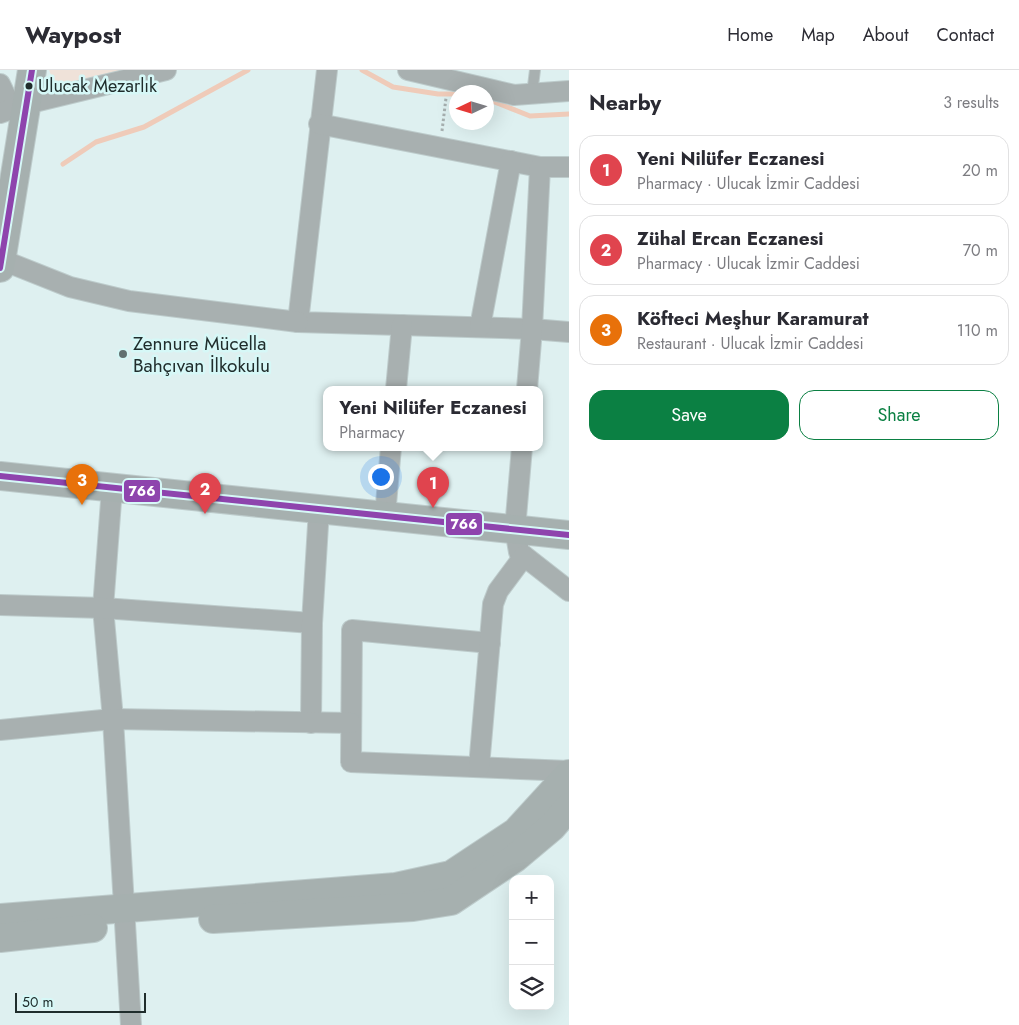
<!DOCTYPE html>
<html lang="en">
<head>
<meta charset="utf-8">
<style>
  :root { --surface:#fff; --page:#f7f7f7; --text:#2b2b33; --muted:#7c7c81; --line:#e1e1e2; --accent:#0b8043 }
  body { margin:0; font-family:Jost,sans-serif; background:var(--page); color:var(--text) }
  .controls { position:absolute; right:15px; bottom:15px; display:grid; overflow:hidden; border-radius:10px; box-shadow:0 5px 20px #0002 }
  .controls button { width:45px; height:45px; display:grid; place-items:center; padding:0; border:0; border-bottom:1px solid var(--line); background:var(--surface); color:var(--text); font:25px sans-serif }
  .compass { position:absolute; left:449px; top:15px; width:45px; height:45px; border-radius:50%; background:var(--surface); box-shadow:0 5px 20px #0002; rotate:266deg }
  .scale { position:absolute; left:15px; bottom:12px; width:131px; box-sizing:border-box; padding-left:5px; border:2px solid #202d2c; border-top:0; font-size:14px; line-height:18px; white-space:nowrap; color:#202d2c; -webkit-text-stroke:4px #d6f8f7; paint-order:stroke }
  .you { position:absolute; left:380px; top:406px; width:18px; height:18px; margin:-12px; border:4px solid #fff; border-radius:50%; background:#1a73e8; box-shadow:0 0 0 8px #1a73e833 }
  .badge { display:grid; place-items:center; width:32px; height:32px; border-radius:50%; background:var(--accent); color:#fff; font-size:16px; font-weight:700 }
  .pin { position:absolute; translate:-50% -41px; filter:drop-shadow(0 1px 2px #0008) }
  .pin::after { content:''; position:absolute; top:26px; width:18px; height:15px; background:inherit; clip-path:polygon(0 0,100% 0,50% 100%) }
  .popup { position:absolute; left:323px; top:316px; width:220px; height:65px; box-sizing:border-box; display:grid; place-content:center; border-radius:10px; background:var(--surface); filter:drop-shadow(0 1px 4px #0005); font-size:16px; white-space:nowrap; color:var(--muted) }
  .popup b { font-size:19px; color:var(--text) }
  .popup::after { content:''; position:absolute; left:50%; top:100%; margin-left:-10px; border:10px solid transparent; border-top-color:var(--surface) }
  .list { margin:0; padding:0; list-style:none }
  h2 { display:flex; justify-content:space-between; align-items:center; height:65px; margin:0; padding:0 20px; font-size:21px }
  h2 small { font-size:16px; font-weight:400; color:var(--muted) }
  .list li { display:grid; grid-template-columns:32px 1fr auto; gap:15px; align-items:center; box-sizing:border-box; height:70px; margin:0 10px 10px; padding:0 10px; border:1px solid var(--line); border-radius:15px }
  .list b { display:block; font-size:19px; white-space:nowrap }
  .list p { margin:0; font-size:16px; white-space:nowrap; color:var(--muted) }
  .list em { font-size:16px; font-style:normal; color:var(--muted) }
  .actions { display:flex; gap:10px; padding:15px 20px }
  .actions a { flex:1; padding:11px 0; border:1px solid var(--accent); border-radius:15px; text-align:center; font-size:18px; color:var(--accent) }
  .actions .main { background:var(--accent); color:#fff }
  .icon { flex:none; width:28px; height:28px; fill:none; stroke:currentColor; stroke-width:2; stroke-linecap:round; stroke-linejoin:round }
  .map { position:relative; flex:none; width:569px; height:955px; overflow:hidden }
  header { display:flex; align-items:center; gap:30px; box-sizing:border-box; height:70px; padding:0 25px; background:var(--surface); border-bottom:1px solid var(--line) }
  header strong { font-size:24px }
  nav { display:flex; gap:28px; margin-inline-start:auto; font-size:18px }
  main { display:flex }
  aside { flex:1; background:var(--surface) }
  .map>svg:first-child { display:block }
</style>
</head>
<body>
<header>
<strong>Waypost</strong>
<nav><a>Home</a><a>Map</a><a>About</a><a>Contact</a></nav>
</header>
<main>
<div class="map">
<svg width="569" height="955" viewBox="0 0 569 955">
  <rect width="100%" height="100%" fill="#def0f0"/>
  <!-- green -->
  <polygon fill="#efe2d9" points="49,0 126,0 57,20"/>
  <g fill="none" stroke-linecap="round" stroke-linejoin="round">
    <!-- stream -->
    <g stroke="#efcbb9" stroke-width="5">
      <polyline points="362,0 393,17 438,24 457,24"/>
      <polyline points="487,29 530,46 569,44"/>
      <polyline points="63,94 96,72 144,57 248,0"/>
    </g>
    <defs>
      <polyline id="lane" points="532,24 535,0"/>
      <g id="street">
        <polyline points="327,0 298,252 532,259 569,262"/>
        <polyline points="408,0 514,25 569,21"/>
        <polyline points="0,14 12,39"/>
        <polyline points="0,43 26,34 166,0"/>
        <polyline points="319,54 540,97"/>
        <polyline points="2,190 70,217 129,231 298,252"/>
        <polyline points="480,257 511,91"/>
        <polyline points="396,319 402,255"/>
        <polyline points="527,319 532,259 540,97 569,97"/>
        <polyline points="522,377 515,459 519,482 569,521"/>
        <polyline points="112,418 103,538 113,649 131,955"/>
        <polyline points="385,446 391,377"/>
        <polyline points="0,535 103,538 312,553"/>
        <polyline points="490,573 352,560 351,692 569,701"/>
        <polyline points="311,653 312,553 319,439"/>
        <polyline points="0,660 113,649 351,653"/>
        <polyline points="479,697 493,534 498,521 524,486"/>
      </g>
      <g id="secondary">
        <polyline points="0,198 32,0"/>
        <polyline points="0,406 569,465"/>
        <polyline points="0,848 396,817 451,805 516,762 569,704"/>
        <polyline points="213,849 413,837 451,831 515,788 552,757 569,737"/>
        <polyline points="0,868 93,858"/>
      </g>
    </defs>
    <!-- lane casing -->
    <use href="#lane" stroke="#bdcbcb" stroke-width="12"/>
    <!-- street casing -->
    <use href="#street" stroke="#bdcbcb" stroke-width="22"/>
    <!-- secondary casing -->
    <use href="#secondary" stroke="#bdcbcb" stroke-width="30"/>
    <!-- path -->
    <polyline stroke="#a6afaf" stroke-width="3" stroke-dasharray="2.5 2.5" stroke-linecap="butt" points="442,61 446,28"/>
    <!-- lane -->
    <use href="#lane" stroke="#a8b0b0" stroke-width="10"/>
    <!-- street -->
    <use href="#street" stroke="#a8b0b0" stroke-width="20"/>
    <!-- secondary -->
    <use href="#secondary" stroke="#a6b0af" stroke-width="28"/>
    <defs>
      <g id="bus-1">
        <polyline points="0,198 32,0"/>
        <polyline points="0,406 569,465"/>
      </g>
    </defs>
    <!-- bus-1 casing -->
    <use href="#bus-1" stroke="#d6f8f7" stroke-width="10"/>
    <!-- bus-1 -->
    <use href="#bus-1" stroke="#8e44ad" stroke-width="6"/>
  </g>
  <!-- markers -->
  <circle fill="#202d2c" stroke="#d6f8f7" stroke-width="2" cx="29" cy="16" r="4.5"/>
  <circle fill="#627171" stroke="#d6f8f7" stroke-width="2" cx="123" cy="284" r="5"/>
  <g text-anchor="middle" dominant-baseline="central" stroke-width="5" stroke-linejoin="round" paint-order="stroke">
    <!-- bus labels -->
    <g font-size="18" fill="#202d2c" stroke="#d6f8f7" text-anchor="start">
      <text x="38" y="16">Ulucak Mezarlık</text>
    </g>
    <!-- poi labels -->
    <g font-size="19" fill="#202d2c" stroke="#d6f8f7" text-anchor="start">
      <text x="133" y="273">Zennure Mücella<tspan x="133" dy="22">Bahçıvan İlkokulu</tspan></text>
    </g>
  </g>
  <g stroke="#d6f8f7" stroke-width="2">
    <rect x="123" y="409" width="38" height="24" rx="5" fill="#8e44ad"/>
    <rect x="445" y="442" width="38" height="24" rx="5" fill="#8e44ad"/>
  </g>
  <g font-size="14" text-anchor="middle" font-weight="bold" fill="#fff">
    <text x="142" y="426">766</text>
    <text x="464" y="459">766</text>
  </g>
</svg>
<div class="controls">
<button>+</button>
<button>−</button>
<button><svg class="icon" aria-label="layers" viewBox="0 0 24 24"><path d="M12 4l9 5-9 5-9-5zM3 14l9 5 9-5"/></svg></button>
</div>
<svg class="compass" viewBox="-18 -18 36 36"><path d="M0-13l5 13h-10z" fill="#e53935"/><path d="M0 13l5-13h-10z" fill="#7c7c81"/></svg>
<div class="scale">50 m</div>
<div class="you"></div>
<div class="pin badge" style="left:433px;top:438px;background:#e0444e">1</div>
<div class="popup"><b>Yeni Nilüfer Eczanesi</b>Pharmacy</div>
<div class="pin badge" style="left:205px;top:444px;background:#e0444e">2</div>
<div class="pin badge" style="left:82px;top:435px;background:#e8710a">3</div>
</div>
<aside>
<h2>Nearby<small>3 results</small></h2>
<ul class="list">
<li><span class="badge" style="background:#e0444e">1</span><div><b>Yeni Nilüfer Eczanesi</b><p>Pharmacy · Ulucak İzmir Caddesi</p></div><em>20 m</em></li>
<li><span class="badge" style="background:#e0444e">2</span><div><b>Zühal Ercan Eczanesi</b><p>Pharmacy · Ulucak İzmir Caddesi</p></div><em>70 m</em></li>
<li><span class="badge" style="background:#e8710a">3</span><div><b>Köfteci Meşhur Karamurat</b><p>Restaurant · Ulucak İzmir Caddesi</p></div><em>110 m</em></li>
</ul>
<div class="actions"><a class="main">Save</a><a>Share</a></div>
</aside>
</main>
</body>
</html>
